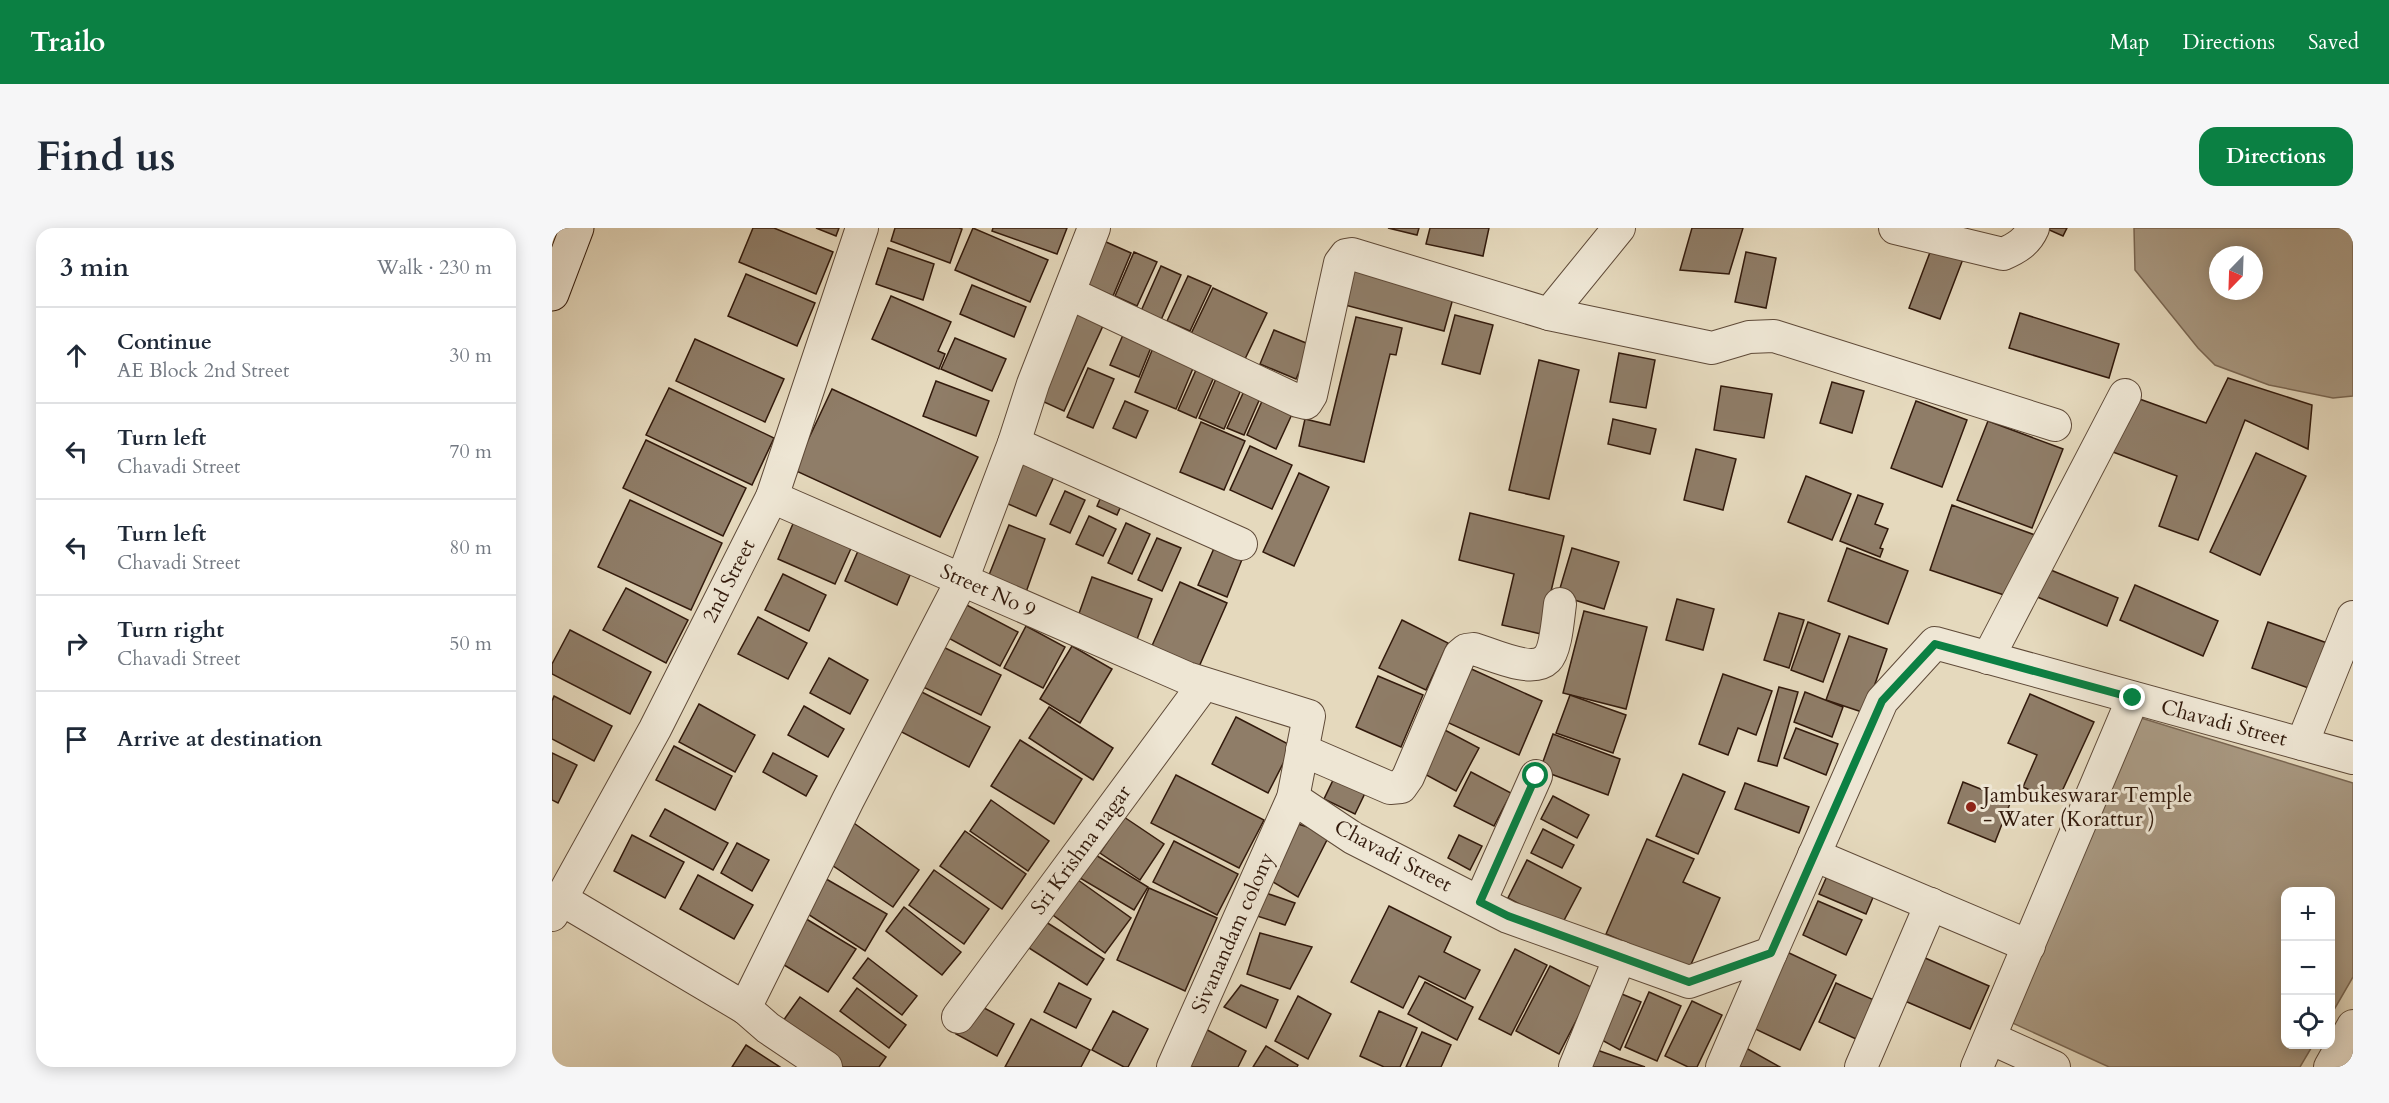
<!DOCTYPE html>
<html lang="en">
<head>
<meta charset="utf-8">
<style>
  :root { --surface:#fff; --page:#f6f6f7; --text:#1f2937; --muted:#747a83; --line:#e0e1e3; --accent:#0b8043 }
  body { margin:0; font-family:Cardo,serif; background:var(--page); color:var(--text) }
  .controls { position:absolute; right:18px; bottom:18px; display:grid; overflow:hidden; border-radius:12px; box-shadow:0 3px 15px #0003 }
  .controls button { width:54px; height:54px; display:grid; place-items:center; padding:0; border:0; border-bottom:2px solid var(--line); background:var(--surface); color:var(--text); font:30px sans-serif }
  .compass { position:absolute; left:1657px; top:18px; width:54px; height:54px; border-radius:50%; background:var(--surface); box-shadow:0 3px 15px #0003; rotate:203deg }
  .stop { position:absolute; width:18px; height:18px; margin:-14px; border:4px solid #0b8043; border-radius:50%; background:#fff }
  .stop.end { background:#0b8043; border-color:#fff; box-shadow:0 2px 6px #0008 }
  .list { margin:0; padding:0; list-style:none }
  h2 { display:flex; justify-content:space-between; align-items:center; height:78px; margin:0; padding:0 24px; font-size:26px }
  h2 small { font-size:20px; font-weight:400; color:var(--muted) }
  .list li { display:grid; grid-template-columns:39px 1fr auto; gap:18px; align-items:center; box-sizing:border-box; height:96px; padding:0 24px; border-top:2px solid var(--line) }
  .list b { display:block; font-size:22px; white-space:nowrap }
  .list p { margin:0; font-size:20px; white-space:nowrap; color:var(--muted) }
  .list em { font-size:20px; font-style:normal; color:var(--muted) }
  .icon { flex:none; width:33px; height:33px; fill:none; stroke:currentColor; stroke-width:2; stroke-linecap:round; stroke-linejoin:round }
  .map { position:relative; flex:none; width:1801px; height:839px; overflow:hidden; border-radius:18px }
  header { display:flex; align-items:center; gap:36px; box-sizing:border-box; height:84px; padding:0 30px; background:var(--accent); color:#fff }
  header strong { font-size:28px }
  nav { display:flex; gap:33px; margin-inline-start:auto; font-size:21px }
  .intro { display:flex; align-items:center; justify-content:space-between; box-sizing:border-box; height:144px; padding:0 36px }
  h1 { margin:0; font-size:42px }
  .button { padding:15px 27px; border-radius:18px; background:var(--accent); color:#fff; font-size:21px; font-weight:700 }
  main { display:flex; gap:36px; padding:0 36px }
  aside { flex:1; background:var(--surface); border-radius:18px; box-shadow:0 3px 15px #0003 }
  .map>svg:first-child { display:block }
</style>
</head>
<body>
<header>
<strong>Trailo</strong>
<nav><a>Map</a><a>Directions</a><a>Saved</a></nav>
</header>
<div class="intro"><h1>Find us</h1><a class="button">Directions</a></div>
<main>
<aside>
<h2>3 min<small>Walk · 230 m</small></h2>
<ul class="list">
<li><svg class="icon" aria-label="ahead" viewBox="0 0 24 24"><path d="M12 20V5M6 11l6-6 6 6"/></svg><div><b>Continue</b><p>AE Block 2nd Street</p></div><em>30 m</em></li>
<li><svg class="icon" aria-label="left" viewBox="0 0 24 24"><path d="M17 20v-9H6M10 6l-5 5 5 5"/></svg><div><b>Turn left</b><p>Chavadi Street</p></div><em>70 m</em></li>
<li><svg class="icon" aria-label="left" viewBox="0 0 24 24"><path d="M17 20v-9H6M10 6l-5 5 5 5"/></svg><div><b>Turn left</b><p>Chavadi Street</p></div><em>80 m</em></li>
<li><svg class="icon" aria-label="right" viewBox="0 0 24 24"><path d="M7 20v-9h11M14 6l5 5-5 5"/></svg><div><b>Turn right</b><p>Chavadi Street</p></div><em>50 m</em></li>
<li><svg class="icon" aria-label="arrive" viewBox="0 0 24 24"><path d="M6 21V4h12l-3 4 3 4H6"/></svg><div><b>Arrive at destination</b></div></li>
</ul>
</aside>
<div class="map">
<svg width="1801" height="839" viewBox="0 0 1801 839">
  <rect width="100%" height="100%" fill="#e5d9bd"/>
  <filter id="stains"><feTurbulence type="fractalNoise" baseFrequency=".00333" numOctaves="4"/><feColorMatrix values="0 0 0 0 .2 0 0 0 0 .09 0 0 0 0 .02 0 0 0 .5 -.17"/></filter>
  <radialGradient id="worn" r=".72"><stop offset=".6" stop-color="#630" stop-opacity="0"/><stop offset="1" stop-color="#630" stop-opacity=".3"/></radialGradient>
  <!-- water -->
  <g fill="#a89881" stroke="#796652" stroke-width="1.5" fill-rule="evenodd">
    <path d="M1582,0H1801V168L1781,170L1717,157L1663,137L1646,120L1583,42ZM1666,27H1702V63H1666Z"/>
    <polygon points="1576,486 1801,555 1801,749 1779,787 1778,664 1734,664 1734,816 1761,817 1748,839 1557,839 1443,787"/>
  </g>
  <!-- building -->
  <g fill="#8f7d68" stroke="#321a0c" stroke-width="1.5">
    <polygon points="201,0 222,0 281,24 264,66 187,34"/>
    <polygon points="264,0 287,0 284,8"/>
    <polygon points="343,0 407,0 410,1 398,35 339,13"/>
    <polygon points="421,0 496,32 478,74 403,42"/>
    <polygon points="441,0 515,0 505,26 440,3"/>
    <polygon points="836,0 867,0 865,7"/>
    <polygon points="878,0 937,0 931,28 874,16"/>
    <polygon points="1140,0 1191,0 1177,46 1128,42"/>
    <polygon points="1493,0 1515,0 1511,8"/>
    <polygon points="545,10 579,25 561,68 527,53"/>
    <polygon points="1380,19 1411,31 1388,91 1357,80"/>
    <polygon points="336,20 382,36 371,72 324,56"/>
    <polygon points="582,24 605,34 585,78 563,68"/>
    <polygon points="1194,24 1224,30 1214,80 1183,74"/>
    <polygon points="609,38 629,47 609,92 589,83"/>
    <polygon points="800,39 903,63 892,103 793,77"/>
    <polygon points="194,46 263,75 245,118 176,88"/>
    <polygon points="636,48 659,58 638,103 615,93"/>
    <polygon points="420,57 474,79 462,109 408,86"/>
    <polygon points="661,60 715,85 692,133 638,108"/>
    <polygon points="339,68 399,94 386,123 393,126 387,141 320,111"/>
    <polygon points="525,75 555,89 512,183 481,169"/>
    <polygon points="1468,85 1567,116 1557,150 1457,120"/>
    <polygon points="903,87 941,97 928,146 890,136"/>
    <polygon points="804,89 850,100 844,127 838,126 812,234 747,218 753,191 778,197"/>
    <polygon points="574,100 602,112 587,149 558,137"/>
    <polygon points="722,102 759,117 744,151 708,136"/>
    <polygon points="403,110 454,131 440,163 389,141"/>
    <polygon points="143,111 232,151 213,194 124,153"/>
    <polygon points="601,120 642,138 624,181 583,164"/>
    <polygon points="1067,125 1103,132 1094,180 1058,174"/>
    <polygon points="987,132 1027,142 997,271 957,262"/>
    <polygon points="536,140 562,151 541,200 515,189"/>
    <polygon points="644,142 662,149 644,190 626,182"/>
    <polygon points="666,146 691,157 672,201 647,190"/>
    <polygon points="1676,150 1760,177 1756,221 1693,192 1646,312 1607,298 1625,248 1561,224 1582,169 1654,195"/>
    <polygon points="384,153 437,173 424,208 371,188"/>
    <polygon points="1280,154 1312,163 1300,205 1268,195"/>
    <polygon points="1169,158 1220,166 1212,210 1162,202"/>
    <polygon points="117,160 222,210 200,257 94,207"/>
    <polygon points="280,161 426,229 388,309 242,242"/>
    <polygon points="693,161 709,168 692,207 675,200"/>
    <polygon points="711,171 741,184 724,221 695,207"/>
    <polygon points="573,173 596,183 584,210 561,200"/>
    <polygon points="1364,173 1415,192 1390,259 1339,240"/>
    <polygon points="1061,191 1104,201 1098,226 1056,216"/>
    <polygon points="1436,193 1511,221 1480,300 1405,272"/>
    <polygon points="649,194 693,213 672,262 628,244"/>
    <polygon points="94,212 194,260 171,308 71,260"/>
    <polygon points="698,218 740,237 720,281 678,262"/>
    <polygon points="1144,221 1184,231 1171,282 1132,272"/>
    <polygon points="1704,225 1754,248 1708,347 1658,324"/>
    <polygon points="474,230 504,244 484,288 454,275"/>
    <polygon points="747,245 777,259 742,338 711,324"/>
    <polygon points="1254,248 1299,266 1280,312 1236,294"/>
    <polygon points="552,262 572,271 565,287 545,278"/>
    <polygon points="513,263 533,272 518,305 498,296"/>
    <polygon points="1306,267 1331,276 1323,296 1336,301 1328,320 1331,321 1328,329 1288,313"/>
    <polygon points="78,272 170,315 139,382 46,339"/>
    <polygon points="1400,277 1483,307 1458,369 1378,342"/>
    <polygon points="918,285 1012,308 989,406 950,397 962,346 907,332"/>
    <polygon points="537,288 564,301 551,328 524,316"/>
    <polygon points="243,291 301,316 283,356 226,331"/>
    <polygon points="574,295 598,306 580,346 556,335"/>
    <polygon points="457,297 493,311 473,367 435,352"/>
    <polygon points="605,310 629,320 610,363 586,352"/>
    <polygon points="663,318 691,329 675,369 646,357"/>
    <polygon points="1020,320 1067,334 1052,381 1006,367"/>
    <polygon points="1295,320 1356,343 1336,396 1276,373"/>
    <polygon points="306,323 358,347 345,377 293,353"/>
    <polygon points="1494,340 1566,370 1555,398 1483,368"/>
    <polygon points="231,346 274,367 257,403 213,382"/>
    <polygon points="540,349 600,371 584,414 525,391"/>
    <polygon points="628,354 675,375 646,441 599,420"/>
    <polygon points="1583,357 1666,393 1651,428 1568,392"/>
    <polygon points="74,360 136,392 114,435 51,402"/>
    <polygon points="1125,371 1162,381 1151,422 1114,412"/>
    <polygon points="407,373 466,404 448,438 389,406"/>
    <polygon points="1032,383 1095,399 1074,481 1011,465"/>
    <polygon points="1227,385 1252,392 1237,440 1212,432"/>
    <polygon points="206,389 255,415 236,451 186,426"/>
    <polygon points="850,392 896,415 874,462 827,440"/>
    <polygon points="1256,394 1288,406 1271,454 1239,442"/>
    <polygon points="1716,394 1778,416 1762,462 1700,440"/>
    <polygon points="474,398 513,419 491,460 452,440"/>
    <polygon points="18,402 99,444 78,486 0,446 0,436"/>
    <polygon points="1297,408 1335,421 1313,485 1274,472"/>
    <polygon points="387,417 449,447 429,487 367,457"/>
    <polygon points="520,418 560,441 528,495 488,471"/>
    <polygon points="277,430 316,452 298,486 258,465"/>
    <polygon points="915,439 990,473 967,527 888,491"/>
    <polygon points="1171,446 1220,463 1204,507 1186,500 1176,527 1147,516"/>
    <polygon points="826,448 871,467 849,519 804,499"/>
    <polygon points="360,459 438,499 417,539 340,499"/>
    <polygon points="1227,459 1246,464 1225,538 1206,533"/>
    <polygon points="1253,464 1291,479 1280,509 1242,494"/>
    <polygon points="1478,466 1542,494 1505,574 1471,559 1485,527 1456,515"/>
    <polygon points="1018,467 1074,487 1061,525 1004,505"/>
    <polygon points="2,468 60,498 42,533 0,511 0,473"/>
    <polygon points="147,476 203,507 183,544 127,514"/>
    <polygon points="252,478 292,501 276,529 236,507"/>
    <polygon points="497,479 561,520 541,552 477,510"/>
    <polygon points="684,489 740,518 716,565 660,536"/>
    <polygon points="889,500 927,520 904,563 867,543"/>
    <polygon points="1244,500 1286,516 1274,547 1232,530"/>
    <polygon points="1001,506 1068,531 1056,567 988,542"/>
    <polygon points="468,512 530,551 502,596 439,558"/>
    <polygon points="122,518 180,548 163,582 104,552"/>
    <polygon points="0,525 25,537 6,575 0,572"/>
    <polygon points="221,525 265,548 254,568 211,544"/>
    <polygon points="919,544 959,565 942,598 902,578"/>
    <polygon points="784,546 815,561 803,586 772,571"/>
    <polygon points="1131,546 1173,564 1146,626 1104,608"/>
    <polygon points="624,547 712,592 687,640 599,595"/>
    <polygon points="1411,554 1459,573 1443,614 1396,595"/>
    <polygon points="1193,555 1257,579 1247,605 1183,581"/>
    <polygon points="1001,568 1037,587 1025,610 989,591"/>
    <polygon points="439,572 497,613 476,643 418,603"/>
    <polygon points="113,581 176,615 161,642 98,608"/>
    <polygon points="572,589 612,616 588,652 548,625"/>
    <polygon points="299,593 367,642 341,679 277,635"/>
    <polygon points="746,596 778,606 746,669 716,651"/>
    <polygon points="991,601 1022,617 1010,640 979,625"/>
    <polygon points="413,603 474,646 450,681 388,638"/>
    <polygon points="80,607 132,634 113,670 62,643"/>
    <polygon points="907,607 930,618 918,642 896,630"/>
    <polygon points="1095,611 1142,631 1131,654 1168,670 1137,741 1054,706"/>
    <polygon points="622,613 686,646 665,687 601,654"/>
    <polygon points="185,615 217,632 200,663 169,645"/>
    <polygon points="542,626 596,659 582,682 528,650"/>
    <polygon points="975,632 1029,660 1009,698 956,670"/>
    <polygon points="1279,639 1325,660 1314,686 1267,666"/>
    <polygon points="382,642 437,681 412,716 357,677"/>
    <polygon points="146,647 201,677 182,711 128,681"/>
    <polygon points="519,647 579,690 553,725 494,682"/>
    <polygon points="269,648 335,686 313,723 251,683"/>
    <polygon points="597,660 665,690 633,763 565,732"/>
    <polygon points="711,664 743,675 733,697 702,687"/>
    <polygon points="1266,673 1310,692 1294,727 1251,707"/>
    <polygon points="837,678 899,709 892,724 928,742 913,771 867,748 851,780 799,754"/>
    <polygon points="352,679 409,724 390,747 334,703"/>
    <polygon points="251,689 304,721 276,764 224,732"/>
    <polygon points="494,694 552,731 535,757 477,720"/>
    <polygon points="708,705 760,719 738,761 695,746"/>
    <polygon points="963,721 995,737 959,807 927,791"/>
    <polygon points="1235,724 1284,747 1248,822 1199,799"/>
    <polygon points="1364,726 1437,758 1418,801 1346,770"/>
    <polygon points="316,730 365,768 350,787 301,750"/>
    <polygon points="998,738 1041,760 1007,826 964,803"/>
    <polygon points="873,754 921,779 905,812 856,786"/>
    <polygon points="507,755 539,771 524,800 492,784"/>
    <polygon points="1284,755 1322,772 1304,811 1267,794"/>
    <polygon points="689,757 726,772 714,800 672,779"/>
    <polygon points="305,760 354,797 337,820 288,783"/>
    <polygon points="1065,764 1089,774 1068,822 1046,810"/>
    <polygon points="1097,764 1129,778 1105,833 1073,819"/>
    <polygon points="746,768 779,786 756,831 723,813"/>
    <polygon points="248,769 334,829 327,839 282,839 226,800"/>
    <polygon points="1140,773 1170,787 1145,839 1136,839 1113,828"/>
    <polygon points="421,774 462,796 445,828 404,806"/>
    <polygon points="561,783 596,801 576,839 572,839 540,822"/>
    <polygon points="827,783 865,800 848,839 832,839 808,828"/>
    <polygon points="479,791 538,822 529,839 453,839"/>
    <polygon points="650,799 694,823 686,839 630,839"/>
    <polygon points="870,804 899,817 889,839 854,839"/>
    <polygon points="194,817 228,839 180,839"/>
    <polygon points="714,818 746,837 745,839 701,839"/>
    <polygon points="1194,820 1228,839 1183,839"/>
    <polygon points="1045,822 1093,839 1037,839"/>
  </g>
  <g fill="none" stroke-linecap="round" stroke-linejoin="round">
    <defs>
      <g id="street">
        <path d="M1343,0L1451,26C1465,20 1475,14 1481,0"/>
        <polyline points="517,65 746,173 754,175 759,167 788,35 794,27 800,26 997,86 1067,0"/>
        <polyline points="997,86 1160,120 1197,109 1222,108 1503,197"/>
        <polyline points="462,215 689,316"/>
        <polyline points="220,269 635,450 757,488 741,570 621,839"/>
        <polyline points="1436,430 1573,167"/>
        <polyline points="1750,516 1801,389"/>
        <path d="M750,522L838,560L849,559L856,549L908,427L914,422L922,421C939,426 980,446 995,431C1004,422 1006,390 1008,376"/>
        <polyline points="741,570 801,610 956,689 1137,754 1219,725 1330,473 1383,415 1801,530"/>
        <polyline points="1262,627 1477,718"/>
        <polyline points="9,671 193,780 296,572 410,352 462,215 481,156 542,0"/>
        <polyline points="928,674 984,548"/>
        <polyline points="0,687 103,501 220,269 310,0"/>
        <polyline points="193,780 216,800 274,839"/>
        <polyline points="406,789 652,456"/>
        <polyline points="1438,810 1502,839"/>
        <polyline points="1023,839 1068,729"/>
        <polyline points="1170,839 1219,725"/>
        <polyline points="1309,839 1379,676"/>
        <polyline points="1425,839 1581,470"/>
        <polyline points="1778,839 1801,798"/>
      </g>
      <polyline id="secondary" points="0,66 25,0"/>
    </defs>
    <!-- street casing -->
    <use href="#street" stroke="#5f4a38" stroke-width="34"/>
    <!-- secondary casing -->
    <use href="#secondary" stroke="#321a0c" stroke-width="35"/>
    <!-- street -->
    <use href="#street" stroke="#eee6d4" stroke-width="32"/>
    <!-- secondary -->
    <use href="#secondary" stroke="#eee6d4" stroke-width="33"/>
  </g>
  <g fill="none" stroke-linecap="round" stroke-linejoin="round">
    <!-- route -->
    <polyline stroke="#0b8043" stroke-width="8" points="984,548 928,674 956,688 1137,754 1219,725 1330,473 1383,416 1581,470"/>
  </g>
  <!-- markers -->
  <circle fill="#8f2418" stroke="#eee6d4" stroke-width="2" cx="1419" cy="579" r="6"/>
  <g text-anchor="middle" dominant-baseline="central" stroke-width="6" stroke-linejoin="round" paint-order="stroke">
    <!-- street labels -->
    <g font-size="21" fill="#321a0c" stroke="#eee6d4">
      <text transform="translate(177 353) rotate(-63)">2nd Street</text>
      <text transform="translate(436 363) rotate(24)">Street No 9</text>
      <text transform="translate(1672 495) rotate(15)">Chavadi Street</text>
      <text transform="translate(529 622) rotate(-54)">Sri Krishna nagar</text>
      <text transform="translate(841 628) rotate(28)">Chavadi Street</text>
      <text transform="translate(681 705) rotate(-66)">Sivanandam colony</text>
    </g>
    <!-- poi labels -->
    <g font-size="21" fill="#321a0c" stroke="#eee6d4" text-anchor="start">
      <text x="1431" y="567">Jambukeswarar Temple<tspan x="1431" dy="24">- Water (Korattur )</tspan></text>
    </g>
  </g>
  <rect width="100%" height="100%" filter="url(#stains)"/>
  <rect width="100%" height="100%" fill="url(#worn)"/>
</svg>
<div class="controls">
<button>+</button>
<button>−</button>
<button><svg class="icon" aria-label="locate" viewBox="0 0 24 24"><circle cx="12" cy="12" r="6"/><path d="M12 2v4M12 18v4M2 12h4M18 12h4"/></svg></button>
</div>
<svg class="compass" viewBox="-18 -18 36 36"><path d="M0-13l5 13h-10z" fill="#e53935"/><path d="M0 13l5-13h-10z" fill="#747a83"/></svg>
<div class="stop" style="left:984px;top:548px"></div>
<div class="stop end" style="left:1581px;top:470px"></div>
</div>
</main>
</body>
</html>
